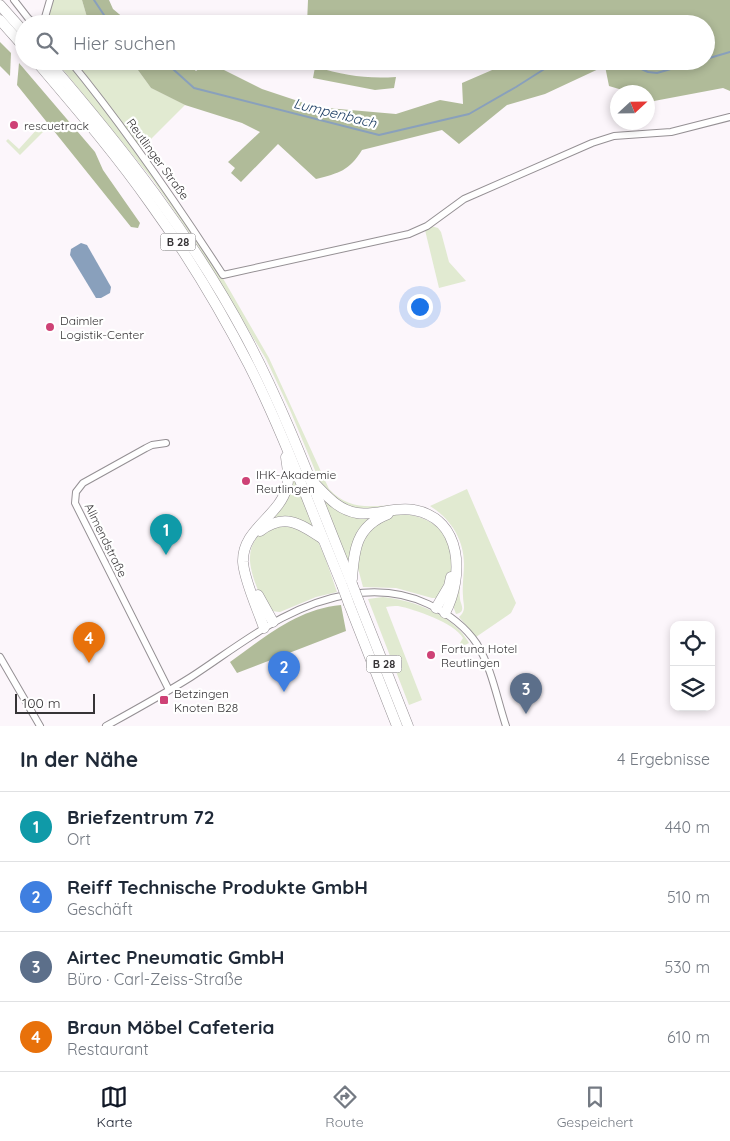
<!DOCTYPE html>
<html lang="de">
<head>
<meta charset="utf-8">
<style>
  :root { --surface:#fff; --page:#f2f2f3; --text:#1f2937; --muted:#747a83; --line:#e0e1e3; --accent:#111827 }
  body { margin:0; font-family:Quicksand,sans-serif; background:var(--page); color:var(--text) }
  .controls { position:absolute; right:15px; bottom:15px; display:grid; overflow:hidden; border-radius:10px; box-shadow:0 2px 8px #0003 }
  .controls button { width:45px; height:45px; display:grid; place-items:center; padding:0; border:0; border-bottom:1px solid var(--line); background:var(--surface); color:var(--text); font:25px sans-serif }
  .compass { position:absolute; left:610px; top:85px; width:45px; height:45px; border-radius:50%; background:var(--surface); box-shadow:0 2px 8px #0003; rotate:68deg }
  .scale { position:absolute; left:15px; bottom:12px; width:80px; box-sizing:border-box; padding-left:5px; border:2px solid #363436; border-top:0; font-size:14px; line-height:18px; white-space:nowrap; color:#363436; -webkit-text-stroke:4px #fff; paint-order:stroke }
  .you { position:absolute; left:419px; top:306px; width:18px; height:18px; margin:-12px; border:4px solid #fff; border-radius:50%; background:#1a73e8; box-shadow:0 0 0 8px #1a73e833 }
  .badge { display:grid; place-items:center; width:32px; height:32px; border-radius:50%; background:var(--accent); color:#fff; font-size:16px; font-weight:700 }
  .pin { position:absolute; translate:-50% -41px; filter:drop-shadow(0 1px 2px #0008) }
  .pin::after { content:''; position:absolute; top:26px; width:18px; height:15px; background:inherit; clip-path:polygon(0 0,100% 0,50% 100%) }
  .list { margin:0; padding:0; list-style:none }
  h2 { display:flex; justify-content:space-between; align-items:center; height:65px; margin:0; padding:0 20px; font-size:21px }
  h2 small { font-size:16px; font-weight:400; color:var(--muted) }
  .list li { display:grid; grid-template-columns:32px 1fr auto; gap:15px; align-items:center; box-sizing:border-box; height:70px; padding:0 20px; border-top:1px solid var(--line) }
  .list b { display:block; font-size:19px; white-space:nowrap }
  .list p { margin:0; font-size:16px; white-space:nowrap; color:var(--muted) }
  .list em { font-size:16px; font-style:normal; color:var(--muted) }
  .icon { flex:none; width:28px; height:28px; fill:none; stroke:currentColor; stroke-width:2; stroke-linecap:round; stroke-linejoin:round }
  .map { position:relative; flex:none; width:730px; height:726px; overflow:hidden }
  .search { position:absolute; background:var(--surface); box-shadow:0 2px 8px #0003; left:15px; right:15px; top:15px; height:55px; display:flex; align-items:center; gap:12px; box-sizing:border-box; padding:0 18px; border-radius:28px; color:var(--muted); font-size:19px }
  .sheet { height:345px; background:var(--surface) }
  nav { display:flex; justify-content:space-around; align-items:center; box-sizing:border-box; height:70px; border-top:1px solid var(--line); background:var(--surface); font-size:14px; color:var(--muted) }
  nav a { display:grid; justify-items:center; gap:2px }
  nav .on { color:var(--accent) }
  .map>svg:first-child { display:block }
</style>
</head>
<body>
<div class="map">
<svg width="730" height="726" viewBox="0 0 730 726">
  <rect width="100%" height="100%" fill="#fcf6fb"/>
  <!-- green -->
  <g fill="#e1ead1">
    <polygon points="52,0 82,0 89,24 46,24"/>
    <path d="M56,61H66L84,82L138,152L221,275L269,358L329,489C365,529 412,480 448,525C462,543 462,562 460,583C460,588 459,594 460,599C460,602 463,606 462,610C461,613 459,613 456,614L453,606L459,559L434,516L350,508L326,491L319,480L290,410L266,359L195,241L153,180Z"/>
    <polygon points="72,61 130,61 135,66 151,88 185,105 141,149"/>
    <polygon points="39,127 43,132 20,155 6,141 8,139 19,149"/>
    <polygon points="431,226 438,228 441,232 449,262 466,281 439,288 425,230"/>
    <polygon points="291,465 318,530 270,520"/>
    <path d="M467,489L516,603L511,613L476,637L459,617C467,610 463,605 463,596C462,585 464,575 464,564C464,540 451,519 430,506Z"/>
    <polygon points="321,493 325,498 373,515 369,521 351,569"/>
    <path d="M396,514C423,513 450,527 451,557C451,564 452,571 450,577C447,584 442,591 438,598H432L396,588L363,587L356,561L360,542L379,520Z"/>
    <path d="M290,523L316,537L325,557L337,592L316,597L280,612C276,612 272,611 269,608C260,599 249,571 250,557C250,548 254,539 261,533C268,526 281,525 290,523Z"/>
    <path d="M383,597C413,600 454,615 469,643L461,647L460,643L463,638C455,623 414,609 398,606C394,606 390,606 386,607L422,700L409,705L368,599Z"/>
  </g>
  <!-- forest -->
  <g fill="#b0bb99">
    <polygon points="82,0 109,0 113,9 131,24 89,24"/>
    <path d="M308,0H730V91L723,88L654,101L648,99V92H629L609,86L605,66L545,94L507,105L459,144L442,130L362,150C349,171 339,173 316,179L278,144L241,182L231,173L235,168L228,162L260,132L242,123L185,105L151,88L135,66L130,61H185L196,71L208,62L262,89L316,107L396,114L440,100L463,104L462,83L506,64L529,67L536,61H706V24H307Z"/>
    <polygon points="0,42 11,53 10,76 0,66"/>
    <polygon points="19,63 95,152 103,170 140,223 138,228 131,227 17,85"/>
    <path d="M315,67C345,75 364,79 396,77L394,88L375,90L313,78Z"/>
    <path d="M341,605L346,631L237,673L230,662C265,637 297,609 341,605Z"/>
  </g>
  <!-- water -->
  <polygon fill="#89a0bc" points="81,243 87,245 111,287 110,293 101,298 96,298 70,255 71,249"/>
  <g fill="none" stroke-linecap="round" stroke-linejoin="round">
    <!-- stream -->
    <g stroke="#89a0bc" stroke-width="2">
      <polyline points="94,0 110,24"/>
      <polyline points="706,59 730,52"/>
      <polyline points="164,61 194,88 379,135 469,114 516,87 557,61"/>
      <polyline points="624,61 648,72 657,73 698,61"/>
    </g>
    <defs>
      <g id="minor">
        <polyline points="14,0 28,18 35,24"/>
        <polyline points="43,24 50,0"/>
        <path d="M70,61C126,129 175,201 223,275L409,234L427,226L464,199L592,143L614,136L671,132L730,117"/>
        <polyline points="166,443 152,445 146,448 83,483 76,492 75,503 169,690"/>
        <polyline points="0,657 40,726"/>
        <path d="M106,726C135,710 164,694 191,677C243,643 288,604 351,594C378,590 403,592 428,604C447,613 465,626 477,644C492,669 497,699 506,726"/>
      </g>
      <g id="highway">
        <polyline points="0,5 24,32"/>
        <polyline points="0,20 24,47"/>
        <path d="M36,61C75,107 115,153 150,203C187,254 220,309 249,365C285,436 311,511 342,585"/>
        <path d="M48,61C123,148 192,236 246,337C288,416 318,501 352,584"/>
        <path d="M314,483C327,496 338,510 357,513C376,516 395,506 414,510C463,519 464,577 445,613"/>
        <path d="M260,531C285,512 301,524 323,539"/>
        <path d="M352,579C354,550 356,526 388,514"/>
        <polyline points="258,595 273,622"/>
        <polyline points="359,602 408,726"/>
        <polyline points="349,604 397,726"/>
        <polyline points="436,608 449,586 451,577"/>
        <path d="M264,628C258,610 244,580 243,562C242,529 279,517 287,487C290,476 287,467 286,457"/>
      </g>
    </defs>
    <!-- minor casing -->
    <use href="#minor" stroke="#959094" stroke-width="8"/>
    <!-- highway casing -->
    <use href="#highway" stroke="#959094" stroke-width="11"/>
    <!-- minor -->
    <use href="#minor" stroke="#fff" stroke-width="6"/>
    <!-- highway -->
    <use href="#highway" stroke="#fff" stroke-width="10"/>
    <defs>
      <g id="highway-bridge">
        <polyline points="352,584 359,602"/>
        <polyline points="342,585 349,604"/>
      </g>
    </defs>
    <!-- highway-bridge casing -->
    <use href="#highway-bridge" stroke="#959094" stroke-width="11" stroke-linecap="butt"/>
    <!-- highway-bridge -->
    <use href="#highway-bridge" stroke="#fff" stroke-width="10"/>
  </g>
  <!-- markers -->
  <g fill="#ce4276" stroke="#fff" stroke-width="2">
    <circle cx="14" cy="125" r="5"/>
    <circle cx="50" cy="327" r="5"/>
    <circle cx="246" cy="481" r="5"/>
    <circle cx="431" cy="655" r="5"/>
    <rect x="159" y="695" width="10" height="10" rx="2.5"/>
  </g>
  <g text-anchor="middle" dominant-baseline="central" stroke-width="4.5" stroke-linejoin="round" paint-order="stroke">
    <!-- shield labels -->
    <g fill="#fff" stroke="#727172" stroke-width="1">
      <rect x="160.5" y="233.5" width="35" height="17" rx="4"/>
      <rect x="366.5" y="655.5" width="35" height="17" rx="4"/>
    </g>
    <g font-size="11" font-weight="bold" fill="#363436">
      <text x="178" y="242">B 28</text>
      <text x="384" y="664">B 28</text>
    </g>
    <!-- poi labels -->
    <g font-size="12" fill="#363436" stroke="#fff" text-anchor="start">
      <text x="24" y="125">rescuetrack</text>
      <text x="60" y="320">Daimler<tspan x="60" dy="14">Logistik-Center</tspan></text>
      <text x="256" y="474">IHK-Akademie<tspan x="256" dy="14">Reutlingen</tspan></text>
      <text x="441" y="648">Fortuna Hotel<tspan x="441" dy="14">Reutlingen</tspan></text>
      <text x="174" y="693">Betzingen<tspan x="174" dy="14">Knoten B28</tspan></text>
    </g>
    <!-- street labels -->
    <g font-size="12" fill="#363436" stroke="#fff">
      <text transform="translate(158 159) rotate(54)">Reutlinger Straße</text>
      <text transform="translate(106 540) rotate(64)">Allmendstraße</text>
    </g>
    <!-- water labels -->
    <g font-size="14" font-style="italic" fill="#1b3c63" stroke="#fff">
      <text transform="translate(335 113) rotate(14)">Lumpenbach</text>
    </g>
  </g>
</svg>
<div class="controls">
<button><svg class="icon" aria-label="locate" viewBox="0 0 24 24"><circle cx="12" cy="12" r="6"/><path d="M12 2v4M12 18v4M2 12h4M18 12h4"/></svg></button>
<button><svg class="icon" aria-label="layers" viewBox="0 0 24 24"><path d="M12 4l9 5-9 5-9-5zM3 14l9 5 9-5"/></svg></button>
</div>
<svg class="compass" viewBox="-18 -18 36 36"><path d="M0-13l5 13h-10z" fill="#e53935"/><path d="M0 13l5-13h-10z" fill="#747a83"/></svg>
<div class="scale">100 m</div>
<div class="you"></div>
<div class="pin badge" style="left:166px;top:555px;background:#0f9aa8">1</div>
<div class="pin badge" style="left:284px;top:692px;background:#3f7fe0">2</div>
<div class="pin badge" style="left:526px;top:714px;background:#5c6f8a">3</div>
<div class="pin badge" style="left:89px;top:663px;background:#e8710a">4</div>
<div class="search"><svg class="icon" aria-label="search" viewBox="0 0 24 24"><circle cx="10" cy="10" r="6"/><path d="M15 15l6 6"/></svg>Hier suchen</div>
</div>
<section class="sheet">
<h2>In der Nähe<small>4 Ergebnisse</small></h2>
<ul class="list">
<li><span class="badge" style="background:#0f9aa8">1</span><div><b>Briefzentrum 72</b><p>Ort</p></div><em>440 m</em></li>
<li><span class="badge" style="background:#3f7fe0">2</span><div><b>Reiff Technische Produkte GmbH</b><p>Geschäft</p></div><em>510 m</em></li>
<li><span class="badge" style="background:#5c6f8a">3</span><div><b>Airtec Pneumatic GmbH</b><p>Büro · Carl-Zeiss-Straße</p></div><em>530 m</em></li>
<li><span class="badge" style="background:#e8710a">4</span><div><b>Braun Möbel Cafeteria</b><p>Restaurant</p></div><em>610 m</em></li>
</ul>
</section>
<nav>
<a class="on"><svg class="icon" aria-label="map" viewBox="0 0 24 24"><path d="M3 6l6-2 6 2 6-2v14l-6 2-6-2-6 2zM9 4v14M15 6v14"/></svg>Karte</a>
<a><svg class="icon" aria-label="directions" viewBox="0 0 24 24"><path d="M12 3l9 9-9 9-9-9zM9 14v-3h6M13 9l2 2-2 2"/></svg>Route</a>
<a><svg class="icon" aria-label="saved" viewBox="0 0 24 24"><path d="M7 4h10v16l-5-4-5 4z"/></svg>Gespeichert</a>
</nav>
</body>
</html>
